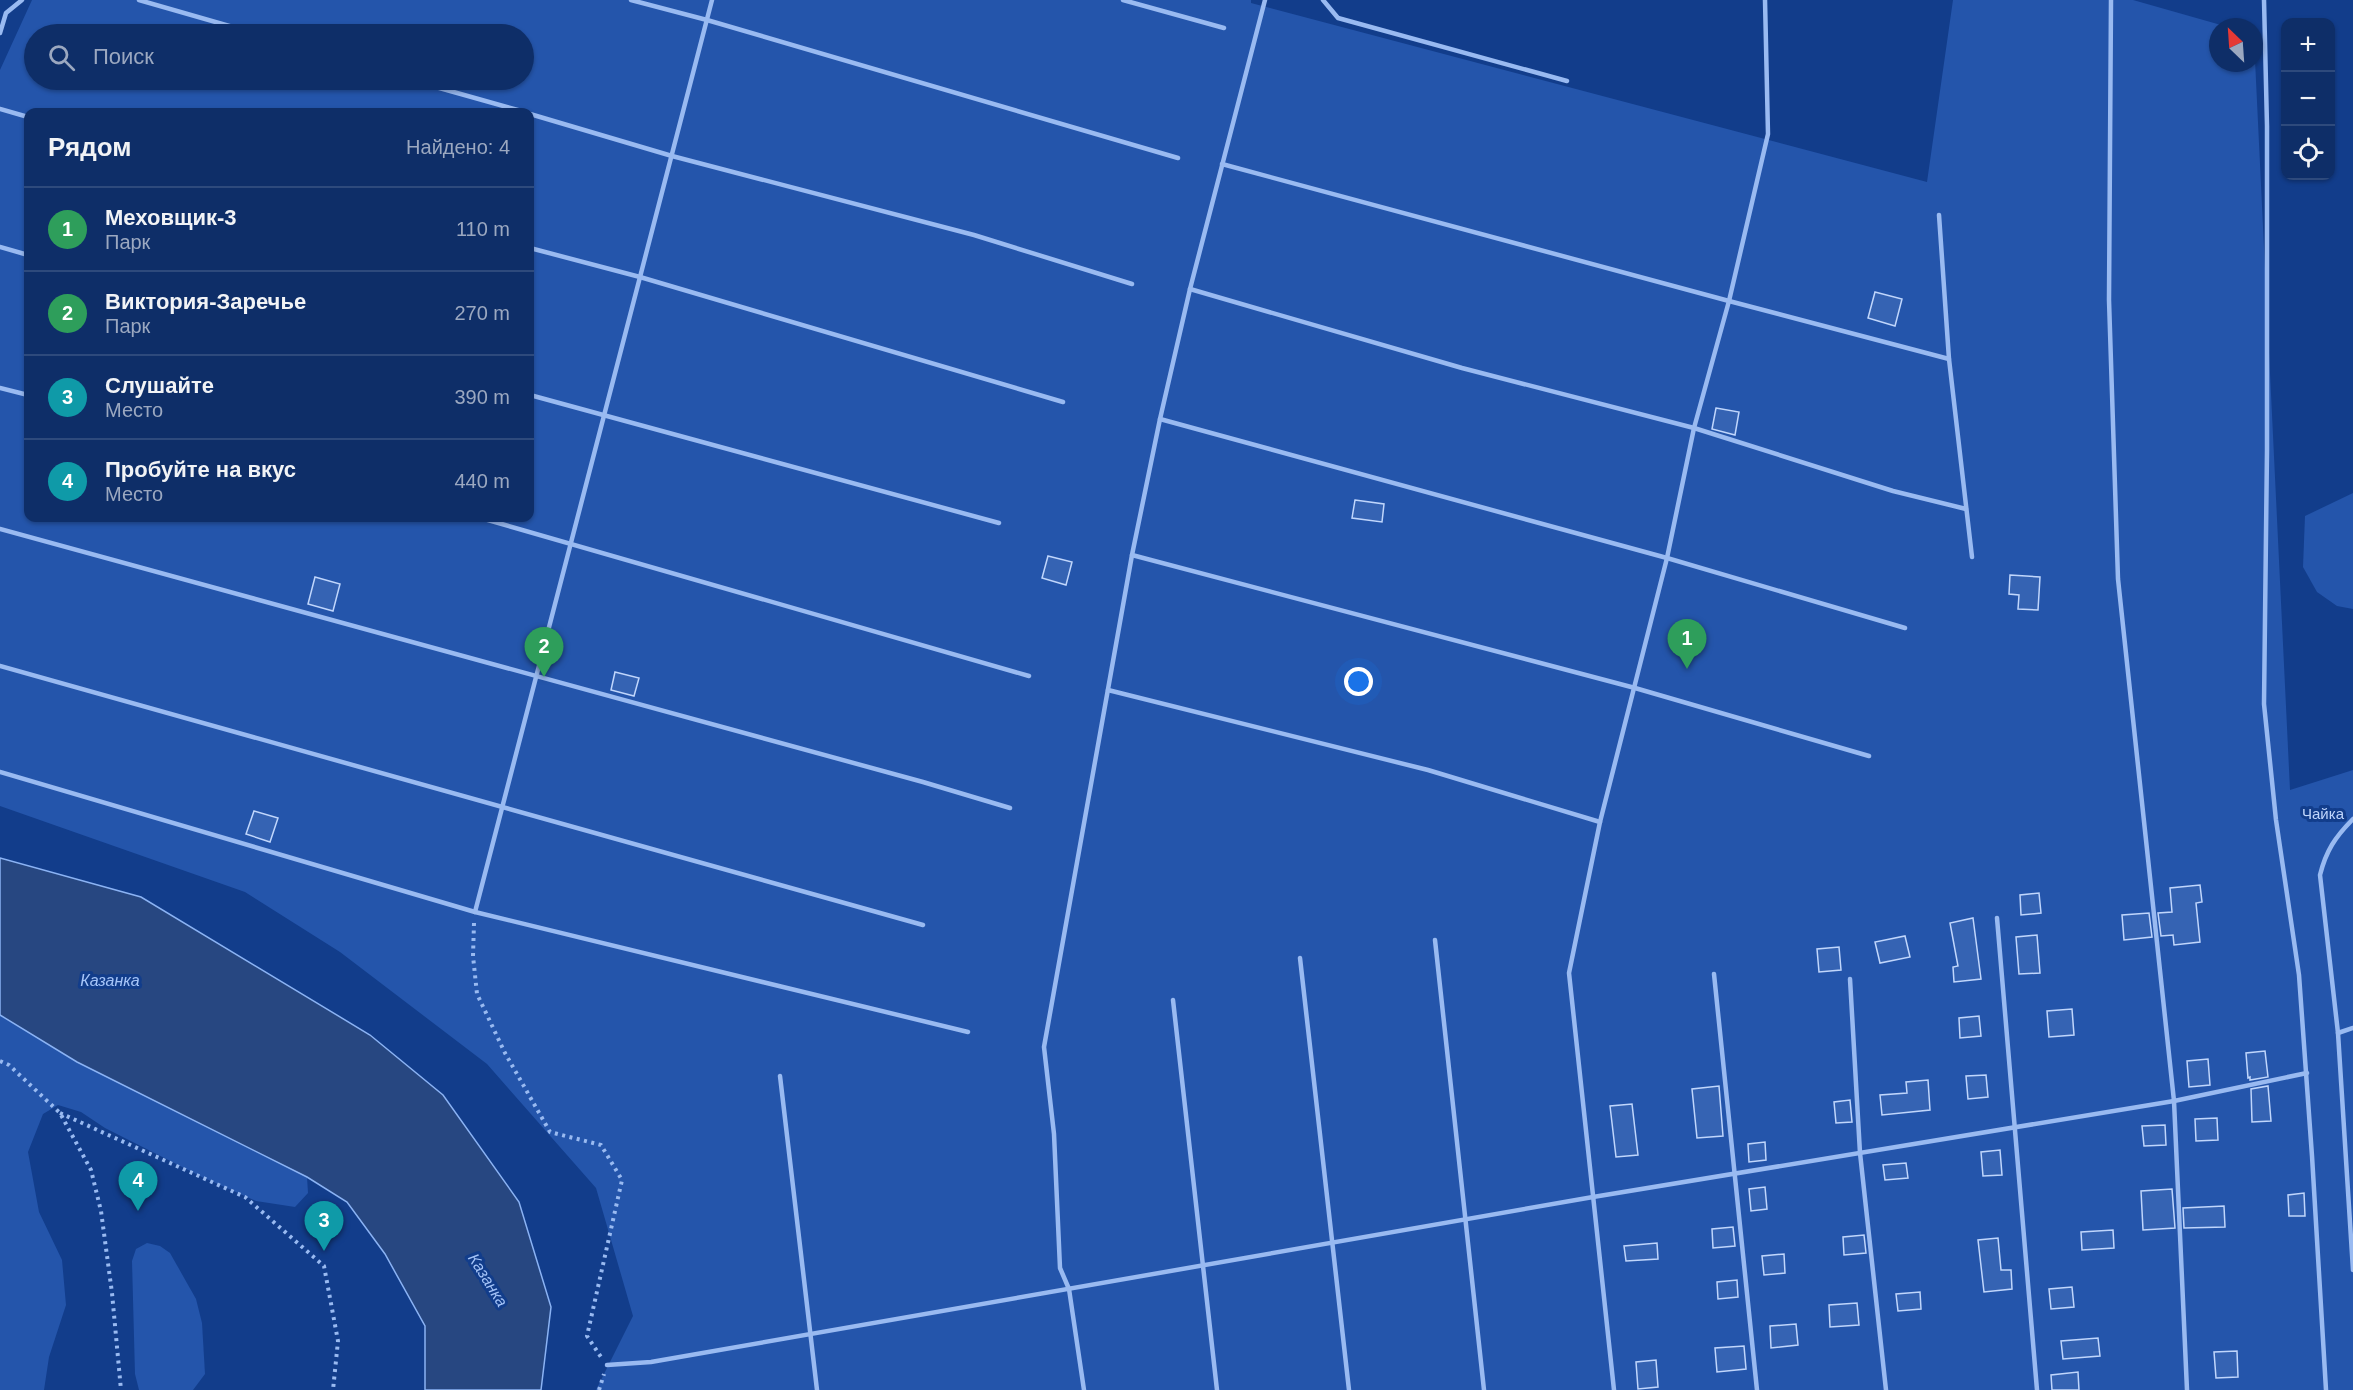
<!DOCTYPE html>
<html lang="ru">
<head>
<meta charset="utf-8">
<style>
  :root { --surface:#0e2e68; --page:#17366e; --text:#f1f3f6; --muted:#9ba8c0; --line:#2e4a7c; --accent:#ffdd59 }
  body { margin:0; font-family:Helvetica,sans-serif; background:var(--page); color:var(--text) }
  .controls { position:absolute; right:18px; top:18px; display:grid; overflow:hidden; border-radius:12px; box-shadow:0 2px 4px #0004 }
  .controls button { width:54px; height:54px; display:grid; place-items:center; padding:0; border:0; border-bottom:2px solid var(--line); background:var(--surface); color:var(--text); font:30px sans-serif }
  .compass { position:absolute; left:2209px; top:18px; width:54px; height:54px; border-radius:50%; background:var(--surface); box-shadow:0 2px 4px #0004; rotate:335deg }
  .you { position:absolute; left:1359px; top:682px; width:21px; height:21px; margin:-15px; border:4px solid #fff; border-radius:50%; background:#1a73e8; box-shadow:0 0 0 9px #1a73e833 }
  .badge { display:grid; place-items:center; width:39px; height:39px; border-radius:50%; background:var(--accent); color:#fff; font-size:20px; font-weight:700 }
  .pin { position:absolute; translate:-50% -50px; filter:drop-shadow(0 2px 3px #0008) }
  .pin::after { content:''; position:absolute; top:32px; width:21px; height:18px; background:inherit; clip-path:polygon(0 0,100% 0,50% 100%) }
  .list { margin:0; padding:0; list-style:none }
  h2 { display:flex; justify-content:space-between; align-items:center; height:78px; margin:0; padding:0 24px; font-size:26px }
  h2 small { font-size:20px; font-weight:400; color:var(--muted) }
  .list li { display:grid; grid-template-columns:39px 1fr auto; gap:18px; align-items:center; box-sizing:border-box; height:84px; padding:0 24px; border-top:2px solid var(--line) }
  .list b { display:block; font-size:22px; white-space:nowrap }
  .list p { margin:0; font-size:20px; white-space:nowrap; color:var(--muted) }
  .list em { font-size:20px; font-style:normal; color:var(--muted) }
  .icon { flex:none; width:33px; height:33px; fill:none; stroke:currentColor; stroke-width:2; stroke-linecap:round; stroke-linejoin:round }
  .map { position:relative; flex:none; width:2353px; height:1390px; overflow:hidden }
  .search { position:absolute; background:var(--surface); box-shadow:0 2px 4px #0004; left:24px; top:24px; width:510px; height:66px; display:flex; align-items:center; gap:15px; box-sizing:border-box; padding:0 21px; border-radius:33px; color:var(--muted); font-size:22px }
  .panel { position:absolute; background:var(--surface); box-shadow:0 2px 4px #0004; left:24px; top:108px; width:510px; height:414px; border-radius:12px }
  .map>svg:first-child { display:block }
</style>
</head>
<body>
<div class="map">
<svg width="2353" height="1390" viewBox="0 0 2353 1390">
  <rect width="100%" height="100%" fill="#123d8b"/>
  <!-- green -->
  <g fill="#2455ab" fill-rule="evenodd">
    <path d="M32,0H1251V3L1927,182L1953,0H2133L2228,27H2218V63H2254V39L2290,790L2353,770V1390H596L633,1316L596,1188L487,1064L340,952L245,892L0,806V70ZM34,34H524V80H34ZM28,112H530V518H28Z"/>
    <polygon points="2353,493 2353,609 2337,606 2317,592 2303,567 2305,516"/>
    <polygon points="0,1015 77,1062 307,1177 308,1193 295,1207 256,1201 202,1177 105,1128 81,1112 58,1105 43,1114 28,1152 39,1212 62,1260 66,1305 49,1357 44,1390 0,1390"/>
    <polygon points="147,1243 160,1246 170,1253 196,1299 202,1323 205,1374 193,1390 139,1390 135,1374 132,1261 136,1249"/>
  </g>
  <!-- water -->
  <polygon fill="#274781" stroke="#8bb3f4" stroke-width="1.5" points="0,858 141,897 370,1035 443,1095 519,1202 551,1307 541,1390 425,1390 425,1326 385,1254 347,1202 307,1177 77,1062 0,1015"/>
  <!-- building -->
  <g fill="#3563b3" stroke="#c0d6fc" stroke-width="1.5">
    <polygon points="1875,292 1902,299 1895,326 1868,318"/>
    <polygon points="1716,408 1739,412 1735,435 1712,429"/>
    <polygon points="1355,500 1384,504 1382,522 1352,518"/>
    <polygon points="1048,556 1072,562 1066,585 1042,578"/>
    <polygon points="2010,575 2040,577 2038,610 2018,609 2019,595 2009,594"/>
    <polygon points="315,577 340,584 333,611 308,604"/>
    <polygon points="615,672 639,678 634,696 611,690"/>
    <polygon points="254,811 278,818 270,842 246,834"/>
    <polygon points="2200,885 2202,902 2196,903 2200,942 2174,945 2173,935 2161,936 2158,913 2172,912 2170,888"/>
    <polygon points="2039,893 2041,913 2021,915 2020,895"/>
    <polygon points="2149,913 2152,937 2124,940 2122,915"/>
    <polygon points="1973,918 1981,979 1954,982 1953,967 1958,966 1950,923"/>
    <polygon points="2037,935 2040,973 2019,974 2016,937"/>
    <polygon points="1905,936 1910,957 1880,963 1875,942"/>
    <polygon points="1839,947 1841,970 1819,972 1817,949"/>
    <polygon points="2072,1009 2074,1035 2049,1037 2047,1011"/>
    <polygon points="1979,1016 1981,1036 1960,1038 1959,1018"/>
    <polygon points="2265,1051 2268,1077 2250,1080 2250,1077 2248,1078 2246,1053"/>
    <polygon points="2208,1059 2210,1085 2189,1087 2187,1061"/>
    <polygon points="1986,1075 1988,1097 1968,1099 1966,1076"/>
    <polygon points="1928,1080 1930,1110 1882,1115 1880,1095 1907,1093 1906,1082"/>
    <polygon points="1719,1086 1723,1136 1697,1138 1692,1089"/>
    <polygon points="2268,1086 2271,1121 2252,1122 2251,1089"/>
    <polygon points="1850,1100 1852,1122 1836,1123 1834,1102"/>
    <polygon points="1632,1104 1638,1155 1616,1157 1610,1106"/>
    <polygon points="2217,1118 2218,1140 2196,1141 2195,1119"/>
    <polygon points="2165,1125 2166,1145 2144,1146 2142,1126"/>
    <polygon points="1765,1142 1766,1160 1749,1162 1748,1144"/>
    <polygon points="2000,1150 2002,1175 1983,1176 1981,1152"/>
    <polygon points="1906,1163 1908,1178 1885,1180 1883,1165"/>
    <polygon points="1765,1187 1767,1209 1751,1211 1749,1189"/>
    <polygon points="2172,1189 2175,1228 2143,1230 2141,1191"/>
    <polygon points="2304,1193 2305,1216 2289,1216 2288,1195"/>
    <polygon points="2224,1206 2225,1227 2184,1228 2183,1208"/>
    <polygon points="1733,1227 1735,1246 1713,1248 1712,1229"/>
    <polygon points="2113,1230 2114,1248 2082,1250 2081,1232"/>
    <polygon points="1864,1235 1866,1253 1844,1255 1843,1237"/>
    <polygon points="1998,1238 2001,1270 2011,1270 2012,1289 1984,1292 1978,1240"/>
    <polygon points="1657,1243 1658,1259 1626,1261 1624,1246"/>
    <polygon points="1784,1254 1785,1273 1764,1275 1762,1256"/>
    <polygon points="1737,1280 1738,1297 1718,1299 1717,1282"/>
    <polygon points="2072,1287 2074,1307 2051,1309 2049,1289"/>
    <polygon points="1920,1292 1921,1309 1898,1311 1896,1294"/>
    <polygon points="1857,1303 1859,1325 1830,1327 1829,1305"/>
    <polygon points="1796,1324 1798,1345 1771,1348 1770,1326"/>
    <polygon points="2098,1338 2100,1356 2063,1359 2061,1341"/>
    <polygon points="1744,1346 1746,1369 1717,1372 1715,1348"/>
    <polygon points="2237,1351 2238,1377 2216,1378 2214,1352"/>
    <polygon points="1656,1360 1658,1387 1638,1389 1636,1362"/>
    <polygon points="2078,1372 2079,1390 2052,1390 2051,1375"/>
  </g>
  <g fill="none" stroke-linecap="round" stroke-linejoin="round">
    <!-- path -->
    <g stroke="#99baf1" stroke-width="4" stroke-dasharray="3 4.5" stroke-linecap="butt">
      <polyline points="474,923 473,956 477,994 505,1053 550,1132 601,1145 622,1180 587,1336 601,1357"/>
      <polyline points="0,1061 9,1065 60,1113 91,1170 101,1211 112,1293 121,1390"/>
      <polyline points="60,1113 245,1197 324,1266 338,1341 333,1390"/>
      <polyline points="599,1390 604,1374"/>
    </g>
    <!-- lane -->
    <g stroke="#99baf1" stroke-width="4.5">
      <polyline points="139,0 257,34"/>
      <polyline points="631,0 707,20 1178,158"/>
      <polyline points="1123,0 1224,28"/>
      <polyline points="1323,0 1338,18 1567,81"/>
      <polyline points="2111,0 2109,300 2118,579 2174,1101 2187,1390"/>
      <polyline points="2264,0 2267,126 2267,450 2264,704 2276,820 2299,975 2312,1156 2326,1390"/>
      <polyline points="0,33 6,13 22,0"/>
      <polyline points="411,80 525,112"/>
      <polyline points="0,109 28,117"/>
      <polyline points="530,114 672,156 974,235 1132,284"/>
      <polyline points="1222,164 1729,301 1949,359"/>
      <polyline points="1939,215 1949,359 1972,557"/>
      <polyline points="0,247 28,255"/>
      <polyline points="530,248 640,277 1063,402"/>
      <polyline points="1190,289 1462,368 1694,428 1893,491 1966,509"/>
      <polyline points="0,388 28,395"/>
      <polyline points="530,395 999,523"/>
      <polyline points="1160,419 1667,558 1905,628"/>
      <polyline points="481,518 1029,676"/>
      <polyline points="0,529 923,782 1010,808"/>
      <polyline points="1132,555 1635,688 1869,756"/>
      <polyline points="0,666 923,925"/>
      <polyline points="1108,690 1428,770 1600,822"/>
      <polyline points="0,772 475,912 968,1032"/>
      <path d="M2353,819C2335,837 2326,851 2320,875L2338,1033L2353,1270"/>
      <polyline points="475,912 712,0"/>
      <polyline points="1997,918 2037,1390"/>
      <polyline points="1435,940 1484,1390"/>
      <polyline points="1300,958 1349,1390"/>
      <polyline points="1714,974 1757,1390"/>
      <polyline points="1850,979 1860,1153 1886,1390"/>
      <polyline points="1173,1000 1217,1390"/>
      <polyline points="2338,1033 2353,1028"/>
      <polyline points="780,1076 817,1390"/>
      <polyline points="607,1365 651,1362 1593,1197 2174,1101 2307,1073"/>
      <polyline points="1084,1390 1069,1289 1060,1268 1054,1134 1044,1047 1132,555 1160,419 1190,289 1265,0"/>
      <polyline points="1614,1390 1569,973 1600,822 1667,558 1694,428 1729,301 1768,134 1765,0"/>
    </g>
  </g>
  <g text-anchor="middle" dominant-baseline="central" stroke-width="6" stroke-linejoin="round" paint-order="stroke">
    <!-- park labels -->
    <g font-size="15" fill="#c0d6fc" stroke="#123d8b">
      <text x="2323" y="813">Чайка</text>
    </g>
    <!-- water labels -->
    <g font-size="16" font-style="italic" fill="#a5c4f8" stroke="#123d8b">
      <text x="110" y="980">Казанка</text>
      <text transform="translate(488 1280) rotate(58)">Казанка</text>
    </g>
  </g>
</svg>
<div class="controls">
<button>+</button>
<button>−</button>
<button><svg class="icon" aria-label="locate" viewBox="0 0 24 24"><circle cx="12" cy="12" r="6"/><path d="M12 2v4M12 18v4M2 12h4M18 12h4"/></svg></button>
</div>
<svg class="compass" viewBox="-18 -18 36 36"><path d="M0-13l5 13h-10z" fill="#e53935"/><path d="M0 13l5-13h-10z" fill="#9ba8c0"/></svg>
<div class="you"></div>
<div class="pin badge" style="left:1687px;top:669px;background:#2e9e5b">1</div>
<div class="pin badge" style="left:544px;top:677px;background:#2e9e5b">2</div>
<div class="pin badge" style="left:324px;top:1251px;background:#0f9aa8">3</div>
<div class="pin badge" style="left:138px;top:1211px;background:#0f9aa8">4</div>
<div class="search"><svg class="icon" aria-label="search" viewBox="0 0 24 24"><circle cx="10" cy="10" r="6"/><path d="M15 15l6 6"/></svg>Поиск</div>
<section class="panel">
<h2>Рядом<small>Найдено: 4</small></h2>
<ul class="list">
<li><span class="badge" style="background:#2e9e5b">1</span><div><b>Меховщик-3</b><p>Парк</p></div><em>110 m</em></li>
<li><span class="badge" style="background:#2e9e5b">2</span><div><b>Виктория-Заречье</b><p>Парк</p></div><em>270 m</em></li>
<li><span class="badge" style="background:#0f9aa8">3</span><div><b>Слушайте</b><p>Место</p></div><em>390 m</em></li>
<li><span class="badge" style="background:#0f9aa8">4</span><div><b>Пробуйте на вкус</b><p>Место</p></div><em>440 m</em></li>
</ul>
</section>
</div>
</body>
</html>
